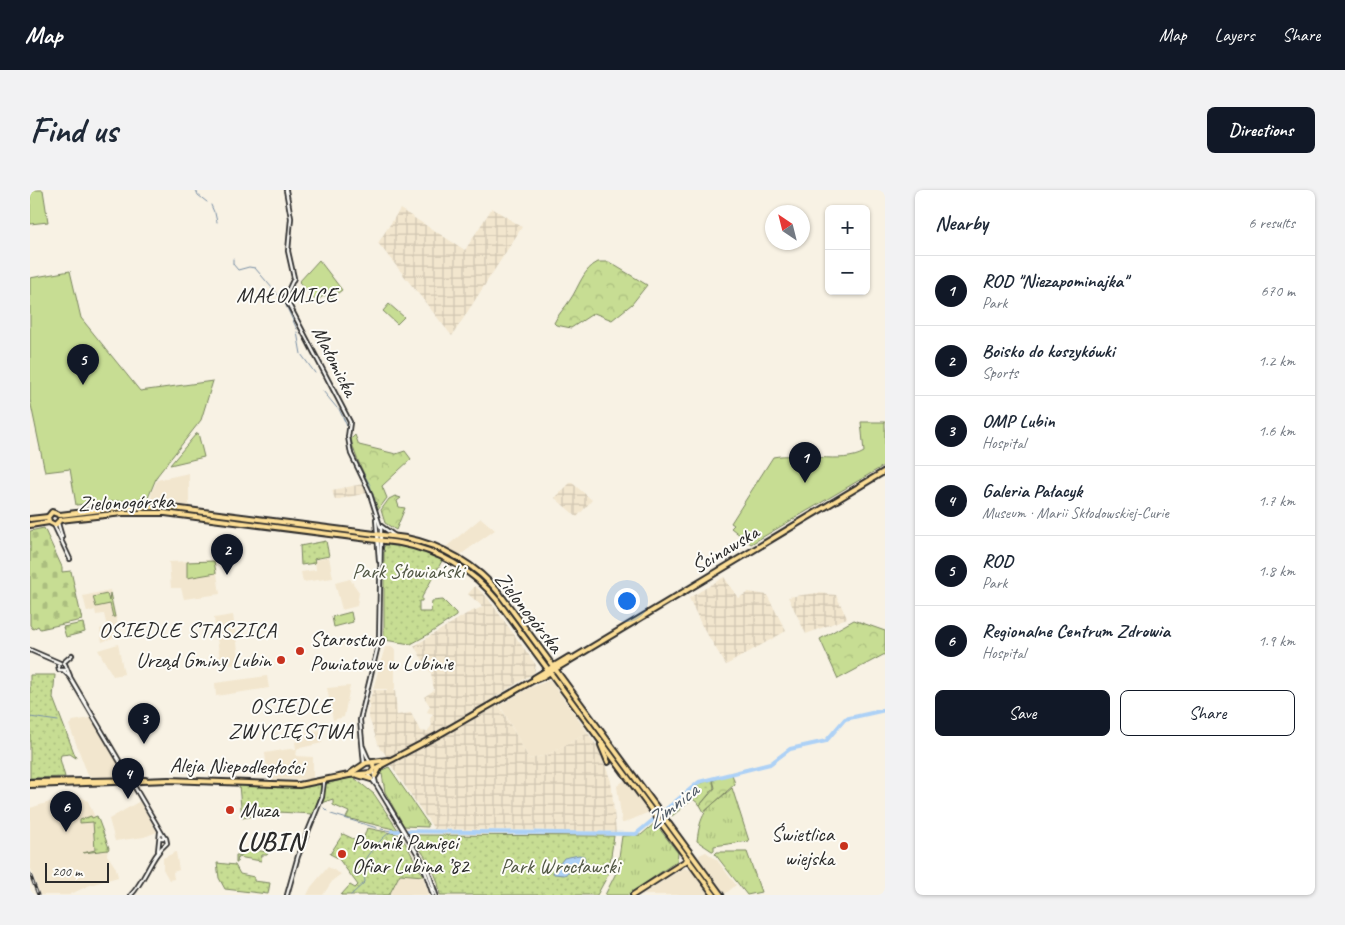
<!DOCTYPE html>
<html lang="en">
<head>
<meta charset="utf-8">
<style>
  :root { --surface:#fff; --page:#f2f2f3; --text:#1f2937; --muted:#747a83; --line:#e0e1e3; --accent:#111827 }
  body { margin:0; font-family:Caveat,sans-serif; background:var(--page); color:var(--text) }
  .controls { position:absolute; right:15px; top:15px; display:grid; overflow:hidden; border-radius:8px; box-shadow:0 1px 4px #0004 }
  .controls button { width:45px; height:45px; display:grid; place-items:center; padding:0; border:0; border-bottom:1px solid var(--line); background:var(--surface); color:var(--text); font:25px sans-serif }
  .compass { position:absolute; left:735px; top:15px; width:45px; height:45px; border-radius:50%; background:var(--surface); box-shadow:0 1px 4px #0004; rotate:325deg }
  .scale { position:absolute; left:15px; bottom:12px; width:64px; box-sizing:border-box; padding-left:5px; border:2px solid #2b2b2b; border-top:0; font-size:14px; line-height:18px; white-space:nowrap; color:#2b2b2b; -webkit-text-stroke:4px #fdfcf7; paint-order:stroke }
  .you { position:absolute; left:596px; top:410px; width:18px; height:18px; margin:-12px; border:4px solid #fff; border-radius:50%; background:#1a73e8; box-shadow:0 0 0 8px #1a73e833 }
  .badge { display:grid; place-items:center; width:32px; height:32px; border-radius:50%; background:var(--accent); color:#fff; font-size:16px; font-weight:700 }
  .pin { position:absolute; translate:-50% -41px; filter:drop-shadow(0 1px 2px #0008) }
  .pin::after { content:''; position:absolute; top:26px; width:18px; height:15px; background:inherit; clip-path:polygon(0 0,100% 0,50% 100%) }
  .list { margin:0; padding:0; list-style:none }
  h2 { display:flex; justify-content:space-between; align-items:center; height:65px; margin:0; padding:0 20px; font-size:21px }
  h2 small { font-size:16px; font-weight:400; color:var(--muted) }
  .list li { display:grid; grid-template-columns:32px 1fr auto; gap:15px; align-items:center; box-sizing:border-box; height:70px; padding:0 20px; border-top:1px solid var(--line) }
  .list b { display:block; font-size:19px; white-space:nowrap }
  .list p { margin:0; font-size:16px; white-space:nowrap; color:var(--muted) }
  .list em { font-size:16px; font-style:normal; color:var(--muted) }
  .actions { display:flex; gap:10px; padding:15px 20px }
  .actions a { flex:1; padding:11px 0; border:1px solid var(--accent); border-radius:8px; text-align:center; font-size:18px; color:var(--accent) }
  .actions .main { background:var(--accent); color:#fff }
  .map { position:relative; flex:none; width:855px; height:705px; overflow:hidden; border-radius:8px }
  header { display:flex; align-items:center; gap:30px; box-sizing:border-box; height:70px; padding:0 25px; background:var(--accent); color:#fff }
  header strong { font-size:24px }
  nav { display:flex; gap:28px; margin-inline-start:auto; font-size:18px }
  .intro { display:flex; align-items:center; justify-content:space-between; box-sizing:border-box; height:120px; padding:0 30px }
  h1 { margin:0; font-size:35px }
  .button { padding:12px 22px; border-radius:8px; background:var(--accent); color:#fff; font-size:18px; font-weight:700 }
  main { display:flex; gap:30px; padding:0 30px }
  aside { flex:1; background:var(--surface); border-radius:8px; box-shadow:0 1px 4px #0004 }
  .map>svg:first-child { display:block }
</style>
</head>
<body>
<header>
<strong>Map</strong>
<nav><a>Map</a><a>Layers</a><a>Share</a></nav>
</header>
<div class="intro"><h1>Find us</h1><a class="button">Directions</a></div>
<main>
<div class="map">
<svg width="855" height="705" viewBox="0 0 855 705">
  <defs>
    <pattern id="industrial-grid" width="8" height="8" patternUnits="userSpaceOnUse" patternTransform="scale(1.25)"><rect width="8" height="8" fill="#f2e6ce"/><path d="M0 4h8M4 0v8" fill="none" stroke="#d0c5b1"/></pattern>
    <pattern id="grass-tufts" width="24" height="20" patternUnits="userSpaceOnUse" patternTransform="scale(1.25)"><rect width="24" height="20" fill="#c7dd93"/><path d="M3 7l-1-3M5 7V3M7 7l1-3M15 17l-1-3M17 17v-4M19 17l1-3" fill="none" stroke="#abbe7f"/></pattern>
    <pattern id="forest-crowns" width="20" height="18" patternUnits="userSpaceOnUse" patternTransform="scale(1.25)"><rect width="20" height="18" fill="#c7dd93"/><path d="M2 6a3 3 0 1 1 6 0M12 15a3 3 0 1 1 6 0" fill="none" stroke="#abbe7f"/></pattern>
    <pattern id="cemetery-stones" width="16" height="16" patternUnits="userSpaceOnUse" patternTransform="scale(1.25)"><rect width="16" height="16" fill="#c7dd93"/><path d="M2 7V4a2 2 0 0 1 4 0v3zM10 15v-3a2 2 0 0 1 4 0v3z" fill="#abbe7f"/></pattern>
    <pattern id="park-dots" width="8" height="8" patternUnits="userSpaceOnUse" patternTransform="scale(1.25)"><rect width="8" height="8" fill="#c7dd93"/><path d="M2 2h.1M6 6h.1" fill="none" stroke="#abbe7f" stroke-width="1.8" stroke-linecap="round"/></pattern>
  </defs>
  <rect width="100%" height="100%" fill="#f8f2e4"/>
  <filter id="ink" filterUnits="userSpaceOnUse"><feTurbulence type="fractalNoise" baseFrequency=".02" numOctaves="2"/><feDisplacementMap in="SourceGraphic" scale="10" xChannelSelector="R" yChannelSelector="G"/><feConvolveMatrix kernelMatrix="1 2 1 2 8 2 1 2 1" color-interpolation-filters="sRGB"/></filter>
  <g filter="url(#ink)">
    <!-- built -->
    <g fill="#f2e6ce">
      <polygon points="159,283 159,316 122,313 121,304 127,290"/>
      <polygon points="451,328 465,340 430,365 416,357"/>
      <polygon points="299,367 303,388 273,392 271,382 286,380 285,370"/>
      <polygon points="185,370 190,404 154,409 151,398 141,398 139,372"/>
      <polygon points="320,389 329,402 327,416 312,420 305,393"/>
      <polygon points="80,400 90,445 72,452 70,439 77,437 74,424 66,425 65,420 57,422 53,406"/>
      <polygon points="203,425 210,474 191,476 184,428"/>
      <polygon points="88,454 94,484 83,486 68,460"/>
      <polygon points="355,457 363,457 365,460 365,499 343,499"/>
      <polygon points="237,486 239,498 186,506 185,493"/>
      <polygon points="520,490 558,543 517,565 499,569 470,515 499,498"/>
      <polygon points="320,496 314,527 303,530 297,498"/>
      <polygon points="60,528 64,529 96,582 92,588 63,589 58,585 39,535 43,531"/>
      <polygon points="290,540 292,553 266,559 265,552 276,549 275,543"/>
      <polygon points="260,559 267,560 266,566 283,567 283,589 238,590 235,563"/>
      <polygon points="596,589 619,622 594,633 592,633 587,596"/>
      <polygon points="46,604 58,611 78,658 77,665 86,678 88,687 60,695 39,705 10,705 0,676 0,618"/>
      <polygon points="110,611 127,642 114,647 85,651 79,629"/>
      <polygon points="146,662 149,680 143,682 144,689 139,690 133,679 133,668"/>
      <polygon points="676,662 687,670 706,695 695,704 669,669 669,665"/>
      <polygon points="298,677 311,684 303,690 293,705 277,705 281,697"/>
      <polygon points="653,678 661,680 680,705 611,705"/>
      <polygon points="370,684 393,686 399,705 359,705"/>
    </g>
    <!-- industrial -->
    <g fill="url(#industrial-grid)">
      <polygon points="462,18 492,37 422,146 348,53 370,19 435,60"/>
      <polygon points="541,292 562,310 547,327 525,308"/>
      <polygon points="333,294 337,303 305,310 302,300"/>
      <polygon points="694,387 708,408 719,402 737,405 756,441 696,475 671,434 659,408"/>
      <polygon points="445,396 457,407 506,475 504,483 465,507 499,569 517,565 558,543 569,559 581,591 586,642 404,639 360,574 354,562 350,559 339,528 339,511 343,500 365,500 367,525 381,523 390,541 397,542 402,535 400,529 403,524 397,522 400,516 394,507 404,500 401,483 384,456 438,423 453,417 438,404"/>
      <polygon points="787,403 806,405 817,428 776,444 758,407"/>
    </g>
    <!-- grass -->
    <g fill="url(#grass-tufts)" stroke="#79845f">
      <polygon points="122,318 332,343 340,345 122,322"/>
      <path d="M354,348C431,344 484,417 519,476L463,403L417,368Z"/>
      <polygon points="359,577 398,634 398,637 374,636 355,602 352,584 348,585 352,580"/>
      <path d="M702,598L719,651L684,656V661H682L667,651C671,618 678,619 702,598Z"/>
      <polygon points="625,633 648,663 647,671 598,705 575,705 587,681 592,646 611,645"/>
      <polygon points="217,659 238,662 237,665 232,665 231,671 208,667 207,673 206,673 206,665 212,665 213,661 216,661"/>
      <polygon points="687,662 717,662 731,702 717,705 685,664"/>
    </g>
    <!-- forest -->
    <g fill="url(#forest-crowns)" stroke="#79845f">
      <path d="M568,72H579L617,95L602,114L582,130L564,123L541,138L526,135L524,133C528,124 535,118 540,110C549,97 553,79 568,72Z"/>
      <path d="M325,245L329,255L366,264L375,261L381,269L352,296L357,308L348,320C342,294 326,274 321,249Z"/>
      <polygon points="365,306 371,308 367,311 369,317 375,318 366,340 355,333 351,320 359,309"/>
      <polygon points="824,430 855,441 855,464 808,489 790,449"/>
      <polygon points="702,584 705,594 674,622 670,615 685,598 683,590"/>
    </g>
    <!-- cemetery -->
    <g fill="url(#cemetery-stones)" stroke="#79845f">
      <polygon points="14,338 32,377 32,382 41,381 52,430 10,439 8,436 3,439 0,435 0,341"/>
      <polygon points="53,433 55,442 36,447 33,437"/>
    </g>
    <!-- park -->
    <g fill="url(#park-dots)" stroke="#79845f">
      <polygon points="296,351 299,366 284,369 285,373 271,375 270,356"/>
      <polygon points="361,354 383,358 413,369 392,407 392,411 389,411 389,422 401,422 402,411 413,410 426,423 426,426 399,444 381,454 354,450 354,362 355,361 353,359 355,355"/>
      <polygon points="0,485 25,485 23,508 46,568 40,564 31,565 30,569 35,587 0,588"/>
      <polygon points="323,587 344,604 368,640 316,628 319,622 303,615 303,609 291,613 296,594"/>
      <polygon points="683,590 684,598 670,615 663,609 642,626 637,621 669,593"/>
      <polygon points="289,594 292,598 283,624 248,622 212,628 209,595 262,597"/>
      <polygon points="61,626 62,628 67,626 79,658 78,660 53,663 65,660 63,632 50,633 50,630"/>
      <polygon points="337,638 371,645 393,686 370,684 359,705 311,705 320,695 325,698 328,695 308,668 300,664 313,644 332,653"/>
      <path d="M386,645L584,646L578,685L567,705H410C409,685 396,668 385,652Z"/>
      <polygon points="187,673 205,675 210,684 224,687 224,691 240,693 238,704 195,699 189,688"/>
    </g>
    <!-- garden -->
    <g fill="#c7dd93" stroke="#79845f">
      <polygon points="0,0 13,0 18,32 0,34"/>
      <polygon points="289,70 312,100 299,110 295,105 286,111 269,92"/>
      <polygon points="40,81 51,128 110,201 183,191 171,230 127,286 118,308 46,315 40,279 15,282 0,210 0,88"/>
      <polygon points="359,114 374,127 367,134 353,121"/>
      <path d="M831,232H855V275L721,354L701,338L704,335L701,333L743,267C768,262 813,275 834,262Z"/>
      <polygon points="168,243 174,267 140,275 166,244"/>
      <polygon points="184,371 186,383 157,388 157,372"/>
      <polygon points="80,403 85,427 83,427 80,414 66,417 63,407 77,404 79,411"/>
      <polygon points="321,422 323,432 304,437 302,427"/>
    </g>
    <!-- water -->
    <polygon fill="#add1f6" stroke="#798fa5" points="549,665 554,666 556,675 534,685 524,684 523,682 534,668"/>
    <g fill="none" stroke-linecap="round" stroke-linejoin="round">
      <!-- stream -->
      <g stroke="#798fa5" stroke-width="1">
        <polyline points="166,0 168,5 177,12"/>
        <polyline points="181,15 184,22"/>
        <polyline points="185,23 187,32"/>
        <polyline points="203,69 203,74 208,80 219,77 225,78 248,105"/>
        <polyline points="252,107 267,139"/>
        <polyline points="267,142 271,164 285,183"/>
        <polyline points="293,201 307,218"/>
        <polyline points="309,219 318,238"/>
        <polyline points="320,245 324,267 340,295 352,335"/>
        <polyline points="0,527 28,531"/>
        <polyline points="294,618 297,621"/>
        <polyline points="301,624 347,638"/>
        <polyline points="351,639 361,641"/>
        <path d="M321,705L335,692C335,686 331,681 332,676C333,668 355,644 362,641"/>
      </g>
      <!-- river -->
      <polyline stroke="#add1f6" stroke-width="4" points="362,641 606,644 669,592 740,574 760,559 796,551 815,529 855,520"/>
      <defs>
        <g id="minor">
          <polyline points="256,0 261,28 258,61 264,88 255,107 320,232 318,247 321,264 339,301 351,339 349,451 330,530 334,574"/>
          <polyline points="346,329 349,371"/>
          <polyline points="28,333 32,347"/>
          <polyline points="24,335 40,369"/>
          <polyline points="351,336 365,346"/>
          <polyline points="0,460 30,473"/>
          <polyline points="33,473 42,465"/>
          <polyline points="35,474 40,486"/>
          <polyline points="28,475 29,480 35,480"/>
          <polyline points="34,481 40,487 134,647"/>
          <polyline points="333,557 340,573"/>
          <polyline points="343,581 346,594"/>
          <polyline points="337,583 347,596 399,683 406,705"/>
          <polyline points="128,661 130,642"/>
          <polyline points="394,678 403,705"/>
          <path d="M101,705C116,689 121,666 137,653L136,648H131"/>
          <polyline points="257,705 268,666 292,607 294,591"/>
        </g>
        <g id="major">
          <path d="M30,325L87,318L135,317L376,348C412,355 447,375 470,404L691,705"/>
          <polyline points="0,329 18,327"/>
          <path d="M30,330L93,323H135L370,353C408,360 443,380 467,410L684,705"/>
          <polyline points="19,332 18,327 22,322 30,325"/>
          <polyline points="19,332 25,335 30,330"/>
          <polyline points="0,335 19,332"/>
          <polyline points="504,488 539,467"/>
          <polyline points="571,555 578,572"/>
          <polyline points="344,579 410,544 502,491 512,487 855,281"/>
          <polyline points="321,583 336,573 358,570"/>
          <polyline points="328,585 341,589"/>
          <polyline points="345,586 350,577"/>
          <polyline points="0,592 115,590"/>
          <polyline points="0,595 139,590 269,595 319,585 341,583 344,579 343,574"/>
          <polyline points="603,705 659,669"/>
        </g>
      </defs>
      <!-- minor casing -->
      <use href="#minor" stroke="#2b2b2b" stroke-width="6"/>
      <!-- major casing -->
      <use href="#major" stroke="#2b2b2b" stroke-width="8"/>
      <!-- minor -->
      <use href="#minor" stroke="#fdfcf7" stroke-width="2.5"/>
      <!-- major -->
      <use href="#major" stroke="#fcde96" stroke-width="4"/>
      <defs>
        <polyline id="rail" points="0,684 8,705"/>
      </defs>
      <!-- rail casing -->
      <use href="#rail" stroke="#2b2b2b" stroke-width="3"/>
      <!-- rail -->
      <use href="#rail" stroke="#fdfcf7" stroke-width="1" stroke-dasharray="4" stroke-linecap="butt"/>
    </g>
  </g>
  <!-- markers -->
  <g fill="#c8321e" stroke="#fdfcf7" stroke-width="2">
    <circle cx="270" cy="461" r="5"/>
    <circle cx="251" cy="470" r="5"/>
    <circle cx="200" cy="620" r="5"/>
    <circle cx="814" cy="656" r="5"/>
    <circle cx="312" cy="664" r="5"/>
  </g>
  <g text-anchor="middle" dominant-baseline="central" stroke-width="4" stroke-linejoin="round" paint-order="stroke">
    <!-- street labels -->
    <g font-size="21" fill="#2b2b2b" stroke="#fdfcf7">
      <text transform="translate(305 171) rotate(63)">Małomicka</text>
      <text transform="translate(96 312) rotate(-2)">Zielonogórska</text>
      <text transform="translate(695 359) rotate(-31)">Ścinawska</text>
      <text transform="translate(499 422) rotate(52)">Zielonogórska</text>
      <text transform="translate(207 576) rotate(1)">Aleja Niepodległości</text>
    </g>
    <!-- park labels -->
    <g font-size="21" fill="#525845" stroke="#fdfcf7">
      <text x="378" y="381">Park Słowiański</text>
      <text x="530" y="676">Park Wrocławski</text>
    </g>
    <!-- poi labels -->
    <g font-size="21" fill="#2b2b2b" stroke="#fdfcf7" text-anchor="start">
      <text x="280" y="449">Starostwo<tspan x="280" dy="24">Powiatowe w Lubinie</tspan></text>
      <text x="241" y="470" text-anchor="end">Urząd Gminy Lubin</text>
      <text x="210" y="620">Muza</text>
      <text x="804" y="644" text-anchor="end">Świetlica<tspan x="804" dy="24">wiejska</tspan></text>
      <text x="322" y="652">Pomnik Pamięci<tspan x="322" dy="24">Ofiar Lubina ’82</tspan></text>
    </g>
    <!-- neighbourhood labels -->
    <g font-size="22" letter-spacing="1" fill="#2b2b2b" stroke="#fdfcf7">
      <text x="257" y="105">MAŁOMICE</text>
      <text x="158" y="440">OSIEDLE STASZICA</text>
      <text x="261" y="516">OSIEDLE<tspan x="261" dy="25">ZWYCIĘSTWA</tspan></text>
    </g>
    <!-- water labels -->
    <g font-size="22" font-style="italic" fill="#525d68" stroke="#fdfcf7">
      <text transform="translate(642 616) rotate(-38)">Zimnica</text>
    </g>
    <!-- district labels -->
    <g font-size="26" font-weight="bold" letter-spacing="1" fill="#2b2b2b" stroke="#fdfcf7">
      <text x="241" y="651">LUBIN</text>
    </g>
  </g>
</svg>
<div class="controls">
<button>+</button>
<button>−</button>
</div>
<svg class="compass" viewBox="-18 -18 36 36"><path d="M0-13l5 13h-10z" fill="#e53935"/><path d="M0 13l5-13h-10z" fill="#747a83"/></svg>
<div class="scale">200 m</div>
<div class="you"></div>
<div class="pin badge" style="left:775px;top:293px">1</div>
<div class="pin badge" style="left:197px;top:385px">2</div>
<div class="pin badge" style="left:114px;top:554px">3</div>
<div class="pin badge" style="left:98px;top:609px">4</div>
<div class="pin badge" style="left:53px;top:195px">5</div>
<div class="pin badge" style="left:36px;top:642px">6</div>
</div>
<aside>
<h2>Nearby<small>6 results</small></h2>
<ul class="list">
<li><span class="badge">1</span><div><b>ROD &quot;Niezapominajka&quot;</b><p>Park</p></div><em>670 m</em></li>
<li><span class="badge">2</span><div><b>Boisko do koszykówki</b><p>Sports</p></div><em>1.2 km</em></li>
<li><span class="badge">3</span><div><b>OMP Lubin</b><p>Hospital</p></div><em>1.6 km</em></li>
<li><span class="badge">4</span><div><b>Galeria Pałacyk</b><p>Museum · Marii Skłodowskiej-Curie</p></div><em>1.7 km</em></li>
<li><span class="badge">5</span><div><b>ROD</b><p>Park</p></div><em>1.8 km</em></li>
<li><span class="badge">6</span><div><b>Regionalne Centrum Zdrowia</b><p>Hospital</p></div><em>1.9 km</em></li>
</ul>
<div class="actions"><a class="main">Save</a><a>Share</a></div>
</aside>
</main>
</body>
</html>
